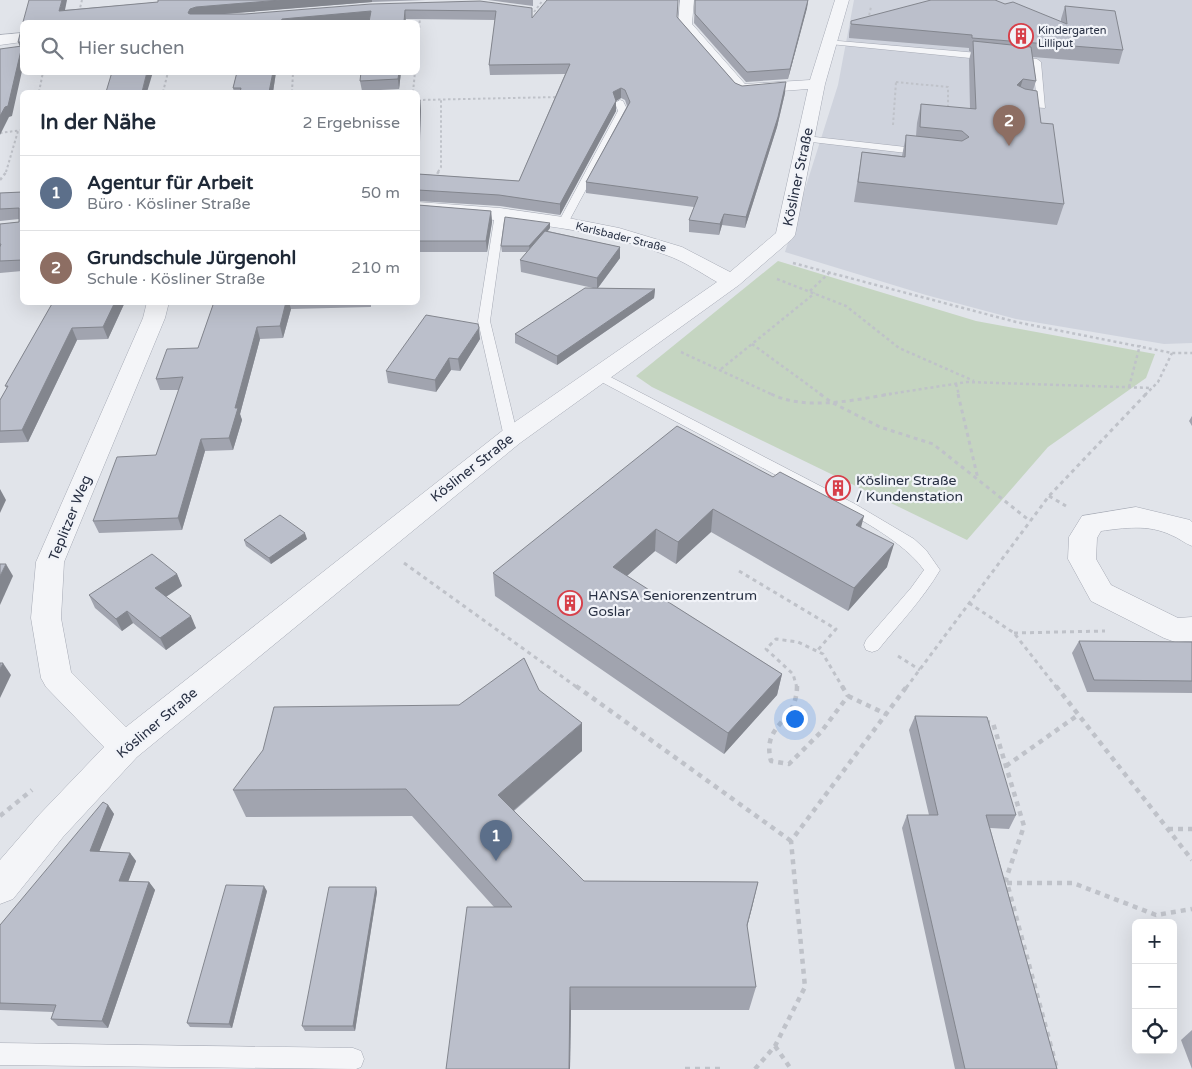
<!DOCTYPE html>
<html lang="de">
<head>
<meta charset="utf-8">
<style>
  :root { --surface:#fff; --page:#f6f6f7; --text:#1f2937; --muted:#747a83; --line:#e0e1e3; --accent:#1a73e8 }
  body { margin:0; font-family:"Varela Round",sans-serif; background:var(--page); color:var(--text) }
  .controls { position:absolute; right:15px; bottom:15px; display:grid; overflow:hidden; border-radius:8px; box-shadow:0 5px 20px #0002 }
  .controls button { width:45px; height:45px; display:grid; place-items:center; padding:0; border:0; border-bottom:1px solid var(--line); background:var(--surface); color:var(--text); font:25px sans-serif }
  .you { position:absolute; left:794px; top:718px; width:18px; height:18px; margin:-12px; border:4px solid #fff; border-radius:50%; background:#1a73e8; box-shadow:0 0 0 8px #1a73e833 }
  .badge { display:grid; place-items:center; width:32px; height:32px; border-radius:50%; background:var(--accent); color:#fff; font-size:16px; font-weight:700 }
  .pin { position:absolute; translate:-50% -41px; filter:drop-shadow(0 1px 2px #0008) }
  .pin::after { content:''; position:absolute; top:26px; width:18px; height:15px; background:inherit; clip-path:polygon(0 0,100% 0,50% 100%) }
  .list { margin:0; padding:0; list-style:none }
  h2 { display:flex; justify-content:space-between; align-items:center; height:65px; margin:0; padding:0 20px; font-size:21px }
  h2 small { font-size:16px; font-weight:400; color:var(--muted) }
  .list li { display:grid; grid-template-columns:32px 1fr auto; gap:15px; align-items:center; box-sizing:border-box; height:75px; padding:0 20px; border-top:1px solid var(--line) }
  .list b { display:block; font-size:19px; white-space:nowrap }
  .list p { margin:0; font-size:16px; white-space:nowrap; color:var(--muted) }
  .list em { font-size:16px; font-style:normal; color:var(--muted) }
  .icon { flex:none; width:28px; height:28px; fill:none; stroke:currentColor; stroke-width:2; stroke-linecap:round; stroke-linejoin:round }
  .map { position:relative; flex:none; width:1192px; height:1069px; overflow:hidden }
  .search { position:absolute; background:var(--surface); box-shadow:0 5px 20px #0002; left:20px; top:20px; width:400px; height:55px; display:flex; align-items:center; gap:12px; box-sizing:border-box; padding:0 18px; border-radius:8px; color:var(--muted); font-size:19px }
  .panel { position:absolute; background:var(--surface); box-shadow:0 5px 20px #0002; left:20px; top:90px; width:400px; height:215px; border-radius:8px }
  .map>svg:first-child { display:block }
</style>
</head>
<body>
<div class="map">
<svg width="1192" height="1069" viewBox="0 0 1192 1069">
  <rect width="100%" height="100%" fill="#e1e4ea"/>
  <!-- built -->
  <polygon fill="#cfd3dd" points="854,0 1192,0 1192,343 1164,344 1016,319 926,295 785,252 838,85"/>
  <!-- green -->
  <polygon fill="#c5d5c1" points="778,261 976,321 1155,354 1146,378 1048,447 967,540 652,387 636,376"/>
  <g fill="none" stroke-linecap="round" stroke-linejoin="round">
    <defs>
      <g id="service">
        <polygon points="827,40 990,54 994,57 990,60 830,44 826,42"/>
        <polygon points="1013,56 1037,59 1041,62 1045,108 1018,106 1013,103 1018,100 1037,103 1033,64 1010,61 1009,59"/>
        <polygon points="620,100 623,101 628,111 568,223 567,225 559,225 558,223 618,111 615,103"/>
        <polygon points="806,136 924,149 929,152 924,155 803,141 801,139"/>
        <polygon points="500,211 505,214 490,321 518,437 516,440 506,440 504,437 478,321 495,214"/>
        <path d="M599,371L855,504L914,539L926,550L940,570C923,599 899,624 878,650L872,652L866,650L864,645L866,640L911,588L924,570C899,534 825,501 785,480C722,446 658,412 594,378L593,375Z"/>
        <polygon points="0,1043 353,1048 361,1051 364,1059 361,1067 356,1069 0,1065"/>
      </g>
      <g id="minor">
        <path d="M680,0H694L692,24L745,84L810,80L835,0H849L825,84L795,235L792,239L739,285L520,443L137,757L63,837L13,899L0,904V860L39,815L104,747L46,687L41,678L31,618L36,562L143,318L147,302H169L165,318L64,562L61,618L71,672L126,727L502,431L717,282C701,273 684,261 666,255C587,225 501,220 418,214V202L500,208L563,217L619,228L682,247L730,272L776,233L808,89L741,94L735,92L678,25Z"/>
        <polygon points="22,33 22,42 0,45 0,35"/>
        <path d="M1136,507L1190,520L1192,522V546C1184,543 1179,538 1171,535C1148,524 1124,528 1101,531L1097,538L1096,559L1111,585L1178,618L1192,617V641L1175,642L1164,638L1091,601L1068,559L1069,537L1082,516Z"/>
      </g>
    </defs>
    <!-- service casing -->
    <use href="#service" stroke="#a6aab5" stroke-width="1"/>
    <!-- minor casing -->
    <use href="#minor" stroke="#a6aab5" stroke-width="1"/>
    <!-- path-far3 -->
    <g stroke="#bfc2c9" stroke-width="2" stroke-dasharray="2.5 2.5" stroke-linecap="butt">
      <polyline points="79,12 82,0"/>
      <polyline points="538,15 534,12 543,0"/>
      <polyline points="868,20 871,7"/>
      <polyline points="418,48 420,16"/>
      <polyline points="896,82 948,87 948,109"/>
      <polyline points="39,92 43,72"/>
      <polyline points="163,92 168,72"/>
      <polyline points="292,92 293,72"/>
      <polyline points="413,92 415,72"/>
      <polyline points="418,100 559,97"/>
      <polyline points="893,125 896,82"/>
      <polyline points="0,133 22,130"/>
      <polyline points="6,172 18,131"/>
      <polyline points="438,172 441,167 441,99"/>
    </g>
    <!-- path-far2 -->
    <g stroke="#bfc2c9" stroke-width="2.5" stroke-dasharray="3 3" stroke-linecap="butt">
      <polyline points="434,179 439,171"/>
      <polyline points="0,180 7,171"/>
      <polyline points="793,263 1016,322 1172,353 1192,353"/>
      <polyline points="777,279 846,306 899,348 974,381"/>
      <polyline points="810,291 830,272"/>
      <polyline points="752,344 822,395"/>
      <polyline points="681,352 773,395"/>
      <polyline points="721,369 815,293"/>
      <polyline points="956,384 959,395"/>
      <polyline points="1129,387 1140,345"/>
      <polyline points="883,395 967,382 1152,388"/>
      <polyline points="1145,395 1158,382 1172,353"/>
    </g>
    <!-- path-far1 -->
    <g stroke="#bfc2c9" stroke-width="3" stroke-dasharray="4 4" stroke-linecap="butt">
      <path d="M771,394C806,411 854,400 891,394"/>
      <polyline points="820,394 831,402 880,427 933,444 1030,521"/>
      <polyline points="958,394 978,479"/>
      <polyline points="1049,496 1066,506"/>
      <polyline points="404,563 578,688"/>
      <polyline points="739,571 836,629 817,651"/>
      <polyline points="969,603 1014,633 1057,688"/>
      <polyline points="1014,633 1105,631"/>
      <polyline points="898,656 920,670"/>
      <polyline points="797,688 793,674 766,649 776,639 798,642 823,654 843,688"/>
      <polyline points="906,688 1049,496 1146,394"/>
    </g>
    <!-- path -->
    <g stroke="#bfc2c9" stroke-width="4.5" stroke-dasharray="5 5" stroke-linecap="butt">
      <polyline points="576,686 791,841"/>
      <path d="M797,686C797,724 761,723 771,761L789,764L821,732L848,696"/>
      <polyline points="842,686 848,696"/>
      <polyline points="1056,686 1192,860"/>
      <polyline points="848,696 886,714"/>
      <polyline points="985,722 993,723 1024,826 1006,879 1057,1069"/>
      <polyline points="1006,766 1078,715"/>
      <polyline points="0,816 32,790"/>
      <polyline points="1168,829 1192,829"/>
      <polyline points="1007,883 1073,883 1156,915 1192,909"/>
      <polyline points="775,1046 791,1069"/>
      <polyline points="685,1069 724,1069"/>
      <polyline points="755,1069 775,1046 805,987 791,841 907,686"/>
    </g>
    <!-- service -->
    <use href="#service" fill="#f4f5f8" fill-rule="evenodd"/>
    <!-- minor -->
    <use href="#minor" fill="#f4f5f8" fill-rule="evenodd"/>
  </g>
  <!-- wall -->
  <g fill="#a1a4af">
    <polygon points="158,0 426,0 372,2 220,14 245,14 480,1 532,17 677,17 735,83 742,86 785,93 777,127 745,228 722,225 719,235 689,232 689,220 694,207 586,193 586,182 627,106 625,100 621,98 616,101 616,111 560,215 500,206 418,201 418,100 420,100 421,110 419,174 519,181 565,74 490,75 489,65 495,20 406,19 370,21 23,22 65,10 158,2"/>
    <polygon points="488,0 533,0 533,6"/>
    <polygon points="695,0 808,0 807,8 788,79 746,82 694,23"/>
    <polygon points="1005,4 1061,22 1061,19 1065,6 1123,50 1119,64 1033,57 1036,81 1033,90 1041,123 1064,204 1057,225 854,202 862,152 902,156 906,135 916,136 917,123 921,104 970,109 969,60 971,52 969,51 969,48 849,38 849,34 851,21"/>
    <polygon points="237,72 276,72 273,92 234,92 233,88"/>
    <polygon points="401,72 399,89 362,91 360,81"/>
    <polygon points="22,192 22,271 0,273 0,224 19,222 19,219 0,221 0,193"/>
    <polygon points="418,205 491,211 492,222 487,252 418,252"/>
    <polygon points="550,228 548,231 620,247 620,258 598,288 655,289 654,298 557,365 515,343 515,334 593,288 521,272 520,260 527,252 502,252 501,246"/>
    <polygon points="53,302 125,302 108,339 77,340 28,442 0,443 0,400 7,388 5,386"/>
    <polygon points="214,302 371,302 371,307 291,309 283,338 260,339 240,414 242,420 233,450 205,451 182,530 99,533 93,521 156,455 179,390 160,390 156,379 198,348"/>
    <polygon points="480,339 460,371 451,370 436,392 388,383 386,371"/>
    <polygon points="1192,416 1192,426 1189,421"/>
    <polygon points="773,477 861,527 887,567 848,611 711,532 676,564 655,551 627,576 782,674 777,695 724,754 495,596 493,573"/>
    <polygon points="307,539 271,564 246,546 244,540"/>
    <polygon points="177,574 182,586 166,597 196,628 166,650 133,623 122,631 95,608 89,595"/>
    <polygon points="1079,641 1192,642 1192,693 1087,692 1072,653"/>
    <polygon points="539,690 582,751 514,811 584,881 758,882 747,927 756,987 749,1010 571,1010 570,1069 446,1069 494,907 412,816 246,817 233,790 459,705"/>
    <polygon points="915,716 1016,815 1009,829 990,828 1057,1069 955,1069 902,828 907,815 929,815 909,730"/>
    <polygon points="108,805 114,814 99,851 130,853 136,861 128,881 149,882 155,890 108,1028 58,1026 51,1019 53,1012 0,1010 0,925"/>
    <polygon points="376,887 377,892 355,1031 305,1031 302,1026"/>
    <polygon points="267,891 232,1028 190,1027 187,1023"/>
    <polygon points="1192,1030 1192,1069 1181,1040"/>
  </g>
  <!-- shaded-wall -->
  <g fill="#83868e">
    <polygon points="62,0 67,0 63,20 59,11"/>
    <polygon points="281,0 372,0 372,2 199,16 192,18 188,13 190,9 196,7"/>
    <polygon points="808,0 807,8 788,79 790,69"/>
    <polygon points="405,10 406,22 404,22"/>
    <polygon points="371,11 373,21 352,22 281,22 282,19"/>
    <polygon points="18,42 22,42 22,71 12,116 9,117 0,135 0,116 21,50"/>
    <polygon points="147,72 153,72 147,92 142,92"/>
    <polygon points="273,72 276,72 273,92 269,92"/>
    <polygon points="399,72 401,72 399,89 398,79"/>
    <polygon points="1023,79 1017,98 1017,85"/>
    <polygon points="786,82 785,93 777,127 745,228 746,217"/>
    <polygon points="621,88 621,98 616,101 616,111 560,215 560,204 613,92"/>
    <polygon points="420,100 421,110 418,185 418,161"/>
    <polygon points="491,211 492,222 487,252 486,241"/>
    <polygon points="724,214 722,225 719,235 720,224"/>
    <polygon points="550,223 550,228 530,252 529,246"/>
    <polygon points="620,247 620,258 597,289 597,278"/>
    <polygon points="655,289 654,298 557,365 557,356"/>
    <polygon points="115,302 125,302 108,339 103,327"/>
    <polygon points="286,302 289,302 291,309 283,338 280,326"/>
    <polygon points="257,327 260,339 240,414 242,420 233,450 229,438 235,408"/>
    <polygon points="72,328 77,340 28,442 22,430"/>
    <polygon points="479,328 480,339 460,371 458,359"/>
    <polygon points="449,358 451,370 436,392 435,380"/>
    <polygon points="201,439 205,451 182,530 178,518"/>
    <polygon points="0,489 6,500 0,513"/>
    <polygon points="713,509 711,532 676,564 678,542"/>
    <polygon points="864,516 858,539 856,525"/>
    <polygon points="656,529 655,551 612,589 613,567"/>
    <polygon points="305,533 307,539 271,564 269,558"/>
    <polygon points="894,544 887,567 848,611 854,588"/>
    <polygon points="6,564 13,576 0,605 0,576"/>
    <polygon points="177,574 182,586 161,600 155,588"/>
    <polygon points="127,611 133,623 122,631 116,619"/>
    <polygon points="191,616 196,628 166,650 160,638"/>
    <polygon points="3,663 11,675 0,698 0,669"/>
    <polygon points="782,674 777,695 724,754 728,733"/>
    <polygon points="582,723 582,751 501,821 498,795"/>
    <polygon points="108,805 114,814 96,860 90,851"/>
    <polygon points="130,853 136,861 125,890 119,881"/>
    <polygon points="149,882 155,890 108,1028 102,1021"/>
    <polygon points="758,882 752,908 741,949 747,925"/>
    <polygon points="264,886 267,891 232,1028 229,1024"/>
    <polygon points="376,887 377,892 355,1031 353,1026"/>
    <polygon points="570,987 571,1010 570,1069 569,1069"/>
  </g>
  <!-- building -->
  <g fill="#bbbfcb" stroke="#83868e">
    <polygon points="29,0 62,0 59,11 158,2 158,0 281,0 196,7 190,9 188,13 190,14 245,14 371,4 480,1 532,8 532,18 547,0 678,0 677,17 735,83 742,86 786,82 778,117 746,217 724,214 720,224 689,220 698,197 586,182 630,102 625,90 621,88 613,92 616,101 560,204 499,195 418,190 418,174 519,181 570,64 489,65 496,11 405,10 404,22 369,22 371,11 282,19 281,22 23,22"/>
    <polygon points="695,0 808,0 790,69 747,72 695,14"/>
    <polygon points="931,0 995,0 1005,4 1013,2 1067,24 1065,6 1115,11 1123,50 972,38 972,35 851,24 851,21"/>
    <polygon points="22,26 22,42 18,42"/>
    <polygon points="973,41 1031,47 1036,81 1023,79 1017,85 1025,89 1037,91 1041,123 1053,124 1064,204 858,182 862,152 905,157 906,135 962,141 969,137 962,131 920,127 921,104 976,109"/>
    <polygon points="22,46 8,106 5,107 0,116 0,49"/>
    <polygon points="112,72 147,72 142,92 106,92"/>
    <polygon points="237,72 273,72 269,92 240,92 241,88 233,88"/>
    <polygon points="361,72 399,72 398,79 360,81"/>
    <polygon points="418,100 420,100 418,161"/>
    <polygon points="22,192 22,260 0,261 0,247 1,244 0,244 0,224 19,222 19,208 0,209 0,193"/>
    <polygon points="418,205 491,211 486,241 418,241"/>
    <polygon points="505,217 550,223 529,246 501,246"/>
    <polygon points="545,231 620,247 597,278 520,260"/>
    <polygon points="585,288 655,289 557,356 515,334"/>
    <polygon points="53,302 115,302 103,327 72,328 22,430 0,431 0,400 8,386 5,386"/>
    <polygon points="214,302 286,302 280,326 257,327 235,408 238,408 229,438 201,439 178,518 93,521 117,457 156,455 183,377 156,379 167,349 198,348"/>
    <polygon points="426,315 478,324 479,328 458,359 449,358 435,380 386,371"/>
    <polygon points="677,426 773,477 780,472 864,516 856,525 894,544 854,588 713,509 678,542 656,529 613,567 782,674 728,733 493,573"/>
    <polygon points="280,515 305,533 269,558 244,540"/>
    <polygon points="152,554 177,574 155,588 191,616 160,638 127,611 116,619 89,595"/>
    <polygon points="0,564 6,564 0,576"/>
    <polygon points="1079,641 1192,642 1192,681 1094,680"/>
    <polygon points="524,658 539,690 582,723 498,795 584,881 758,882 747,925 756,987 570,987 569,1069 446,1069 467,907 512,907 406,789 233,790 263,750 274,707 459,705"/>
    <polygon points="0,663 3,663 0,669"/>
    <polygon points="915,716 987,717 1016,815 986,815 1057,1069 965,1069 907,815 938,815"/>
    <polygon points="103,802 108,805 90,851 130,853 119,881 149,882 102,1021 51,1019 56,1005 0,1003 0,925"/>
    <polygon points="226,885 264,886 229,1024 187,1023"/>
    <polygon points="329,887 376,887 353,1026 302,1026"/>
  </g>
  <!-- icons -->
  <defs>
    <symbol id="building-ring" viewBox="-11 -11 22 22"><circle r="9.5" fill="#f1f3f8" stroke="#d73f49" stroke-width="1.5"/><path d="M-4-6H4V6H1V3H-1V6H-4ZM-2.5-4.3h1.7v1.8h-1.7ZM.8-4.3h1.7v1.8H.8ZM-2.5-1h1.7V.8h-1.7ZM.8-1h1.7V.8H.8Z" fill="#d73f49"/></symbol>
  </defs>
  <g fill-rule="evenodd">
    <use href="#building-ring" x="1007" y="22" width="28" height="28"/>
    <use href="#building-ring" x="824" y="474" width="28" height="28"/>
    <use href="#building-ring" x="556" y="589" width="28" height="28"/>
  </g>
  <g text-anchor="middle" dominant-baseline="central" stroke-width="4.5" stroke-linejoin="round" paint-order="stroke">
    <!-- far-poi labels -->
    <g font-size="11" fill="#283043" stroke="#f1f3f8" text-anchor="start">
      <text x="1038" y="30">Kindergarten<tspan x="1038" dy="13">Lilliput</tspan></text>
    </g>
    <!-- far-street labels -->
    <g font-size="11" fill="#283043" stroke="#f1f3f8">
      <text transform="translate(621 237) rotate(14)">Karlsbader Straße</text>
    </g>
    <!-- street labels -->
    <g font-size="14" fill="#283043" stroke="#f1f3f8">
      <text transform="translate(798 177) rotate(-78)">Kösliner Straße</text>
      <text transform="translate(472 468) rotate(-38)">Kösliner Straße</text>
      <text transform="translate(70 518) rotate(-68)">Teplitzer Weg</text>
      <text transform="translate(157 723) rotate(-40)">Kösliner Straße</text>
    </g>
    <!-- poi labels -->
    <g font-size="14" fill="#283043" stroke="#f1f3f8" text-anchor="start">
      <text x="856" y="480">Kösliner Straße<tspan x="856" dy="16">/ Kundenstation</tspan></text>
      <text x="588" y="595">HANSA Seniorenzentrum<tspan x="588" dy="16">Goslar</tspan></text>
    </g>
  </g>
</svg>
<div class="controls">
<button>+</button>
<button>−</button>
<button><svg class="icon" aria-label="locate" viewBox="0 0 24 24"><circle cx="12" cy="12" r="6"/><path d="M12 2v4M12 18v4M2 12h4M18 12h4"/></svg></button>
</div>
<div class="you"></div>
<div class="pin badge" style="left:496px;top:861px;background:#5c6f8a">1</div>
<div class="pin badge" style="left:1009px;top:146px;background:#8d6e63">2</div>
<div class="search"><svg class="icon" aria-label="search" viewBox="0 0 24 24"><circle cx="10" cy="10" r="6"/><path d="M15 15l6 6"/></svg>Hier suchen</div>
<section class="panel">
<h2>In der Nähe<small>2 Ergebnisse</small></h2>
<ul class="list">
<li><span class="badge" style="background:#5c6f8a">1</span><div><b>Agentur für Arbeit</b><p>Büro · Kösliner Straße</p></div><em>50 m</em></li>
<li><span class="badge" style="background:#8d6e63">2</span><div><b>Grundschule Jürgenohl</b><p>Schule · Kösliner Straße</p></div><em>210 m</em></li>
</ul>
</section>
</div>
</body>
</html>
